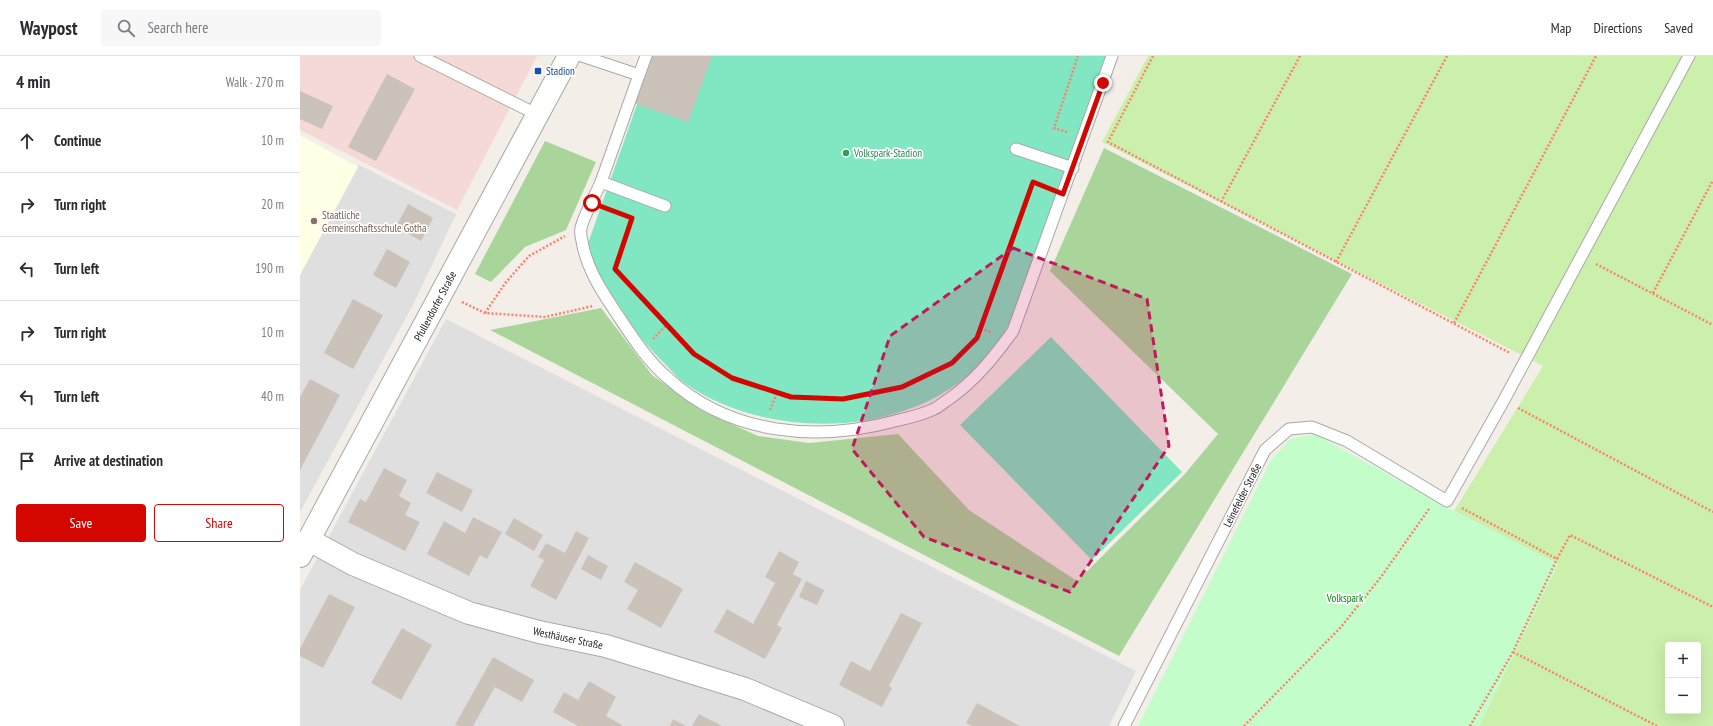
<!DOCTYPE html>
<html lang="en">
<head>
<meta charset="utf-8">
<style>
  :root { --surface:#fff; --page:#f7f7f7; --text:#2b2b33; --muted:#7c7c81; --line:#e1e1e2; --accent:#d30600 }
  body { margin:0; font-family:"PT Sans Narrow",sans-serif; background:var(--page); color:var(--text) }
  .controls { position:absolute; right:12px; bottom:12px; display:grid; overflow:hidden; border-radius:4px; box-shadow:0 4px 16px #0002 }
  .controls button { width:36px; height:36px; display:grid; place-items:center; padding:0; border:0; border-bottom:1px solid var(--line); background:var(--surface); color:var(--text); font:20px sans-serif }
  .stop { position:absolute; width:12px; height:12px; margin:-9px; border:3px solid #d30600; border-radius:50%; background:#fff }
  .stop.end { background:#d30600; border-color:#fff; box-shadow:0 1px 4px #0008 }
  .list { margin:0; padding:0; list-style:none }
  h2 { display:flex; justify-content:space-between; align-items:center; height:52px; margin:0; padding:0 16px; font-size:17px }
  h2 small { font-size:13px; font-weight:400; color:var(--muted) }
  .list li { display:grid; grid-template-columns:26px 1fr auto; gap:12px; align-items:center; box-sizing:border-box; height:64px; padding:0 16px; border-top:1px solid var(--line) }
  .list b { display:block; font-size:15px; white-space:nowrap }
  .list em { font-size:13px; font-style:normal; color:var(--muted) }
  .actions { display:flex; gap:8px; padding:12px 16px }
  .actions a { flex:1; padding:9px 0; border:1px solid var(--accent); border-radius:4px; text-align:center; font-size:14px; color:var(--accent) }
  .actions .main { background:var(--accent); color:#fff }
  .icon { flex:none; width:22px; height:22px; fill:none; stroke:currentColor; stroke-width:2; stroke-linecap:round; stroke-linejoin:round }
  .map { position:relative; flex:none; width:1413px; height:670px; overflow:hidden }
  header { display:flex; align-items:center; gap:24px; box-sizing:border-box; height:56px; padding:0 20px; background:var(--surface); border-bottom:1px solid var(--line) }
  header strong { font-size:19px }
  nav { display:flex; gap:22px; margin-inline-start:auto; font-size:14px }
  .search { width:280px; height:36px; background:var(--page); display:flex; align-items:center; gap:10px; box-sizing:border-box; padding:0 14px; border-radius:4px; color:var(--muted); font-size:15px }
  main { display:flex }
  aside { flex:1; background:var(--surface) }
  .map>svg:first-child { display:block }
</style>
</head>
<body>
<header>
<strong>Waypost</strong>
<div class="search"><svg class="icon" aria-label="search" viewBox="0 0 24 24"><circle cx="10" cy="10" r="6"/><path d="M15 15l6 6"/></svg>Search here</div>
<nav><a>Map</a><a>Directions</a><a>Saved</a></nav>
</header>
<main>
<aside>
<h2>4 min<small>Walk · 270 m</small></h2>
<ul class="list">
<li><svg class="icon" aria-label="ahead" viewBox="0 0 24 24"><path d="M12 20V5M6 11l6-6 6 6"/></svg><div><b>Continue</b></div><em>10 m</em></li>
<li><svg class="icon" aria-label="right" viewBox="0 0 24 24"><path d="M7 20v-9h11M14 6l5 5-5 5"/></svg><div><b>Turn right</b></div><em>20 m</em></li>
<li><svg class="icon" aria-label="left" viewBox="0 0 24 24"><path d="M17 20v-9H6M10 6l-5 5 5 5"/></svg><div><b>Turn left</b></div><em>190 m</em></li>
<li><svg class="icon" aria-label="right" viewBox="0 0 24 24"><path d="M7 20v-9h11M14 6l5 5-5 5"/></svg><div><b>Turn right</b></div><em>10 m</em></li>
<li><svg class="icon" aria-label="left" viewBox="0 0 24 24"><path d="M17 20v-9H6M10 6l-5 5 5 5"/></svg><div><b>Turn left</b></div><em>40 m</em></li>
<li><svg class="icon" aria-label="arrive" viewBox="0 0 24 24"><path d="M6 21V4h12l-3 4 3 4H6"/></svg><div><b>Arrive at destination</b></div></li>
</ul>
<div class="actions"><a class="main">Save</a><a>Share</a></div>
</aside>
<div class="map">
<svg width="1413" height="670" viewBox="0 0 1413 670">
  <rect width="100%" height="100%" fill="#f3efe8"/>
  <!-- residential -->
  <g fill="#e0dfdf">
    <polygon points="59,109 156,158 114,247 0,456 0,219"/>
    <polygon points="146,263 836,615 809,670 0,670 0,534"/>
  </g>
  <!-- commercial -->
  <polygon fill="#f4d9d7" points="0,0 237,0 157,154 0,74"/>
  <!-- education -->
  <polygon fill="#feffe4" points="0,79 58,111 0,219"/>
  <!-- grass -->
  <path fill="#cbf0ab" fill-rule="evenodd" d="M848,0H1413V670H1179L1258,508L1154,455L1243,310L802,86ZM1368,589H1398V655H1368Z"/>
  <!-- forest -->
  <g fill="#a9d59a">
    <polygon points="245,85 296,106 266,174 225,191 191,226 175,218"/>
    <polygon points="804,92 1052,218 819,600 190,274 301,252 352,319 403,355 458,380 509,387 598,378 669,454 777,525 884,419 918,378 750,215"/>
  </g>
  <!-- park -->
  <polygon fill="#c3feca" points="1015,378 1154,455 1258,508 1179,670 838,670 971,404 990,383"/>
  <!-- pitch -->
  <g fill="#80e7c2">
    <path d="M354,0H807C785,60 764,119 743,179C729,216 718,260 694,292C627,382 474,389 386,328C378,323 372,315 365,308C340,283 317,254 300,224C294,214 291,203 286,193Z"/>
    <polygon points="751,281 882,416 792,504 660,369"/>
  </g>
  <!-- building -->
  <g fill="#cbc2ba">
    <polygon points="351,0 412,0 388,66 334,47"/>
    <polygon points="87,18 115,33 76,105 48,91"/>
    <polygon points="0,35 33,50 22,73 0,63"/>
    <polygon points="108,148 133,162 121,185 96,171"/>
    <polygon points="87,193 110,206 96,232 73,219"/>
    <polygon points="53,243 83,259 53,313 24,297"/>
    <polygon points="10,323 40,339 0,414 0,341"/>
    <polygon points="84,412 107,424 99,440 111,447 105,459 120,466 105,495 48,466 60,443 66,446"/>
    <polygon points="137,416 173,434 162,456 126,437"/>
    <polygon points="173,461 202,476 187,503 180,499 169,520 127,498 144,465 165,477"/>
    <polygon points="214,462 243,479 234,495 205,478"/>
    <polygon points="276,475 289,482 256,544 230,530 244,504 238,501 246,487 265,497"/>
    <polygon points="479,495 499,506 493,518 502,523 477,569 482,572 465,603 414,576 427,553 453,568 475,527 465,521"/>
    <polygon points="288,499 308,510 301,524 281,513"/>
    <polygon points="335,506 383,533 361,572 327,553 338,534 324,526"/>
    <polygon points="506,525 524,534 517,549 499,541"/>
    <polygon points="29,538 55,551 23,612 0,600 0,593"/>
    <polygon points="601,557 622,567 589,630 592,632 582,651 539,629 551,605 570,615"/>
    <polygon points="102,572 132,589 101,644 71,627"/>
    <polygon points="193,601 234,624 222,646 195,631 173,670 158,670 155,669"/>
    <polygon points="289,625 316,641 306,660 322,669 321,670 278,670 253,656 264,636 278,644"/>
    <polygon points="677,647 720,670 672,670 666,667"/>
    <polygon points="399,658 422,670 392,670"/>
    <polygon points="373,663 386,670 370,670"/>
  </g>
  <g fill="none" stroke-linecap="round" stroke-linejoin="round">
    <defs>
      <g id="lane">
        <polyline points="120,0 238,59"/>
        <polyline points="282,0 339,19 301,126 365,150"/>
        <polyline points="339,19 346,0"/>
        <polyline points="716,93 773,112"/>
        <path d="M301,126C295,140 284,159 281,172C280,176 281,181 282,185C286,210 299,231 313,252C329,276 346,304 369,323C431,379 517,386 595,365C608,362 622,359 634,353C639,351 644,346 649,343C676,324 694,301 713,275L812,0"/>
        <polyline points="824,670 965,394 989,373 1012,371 1047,385 1147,445 1204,344 1389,0"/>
      </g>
      <g id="street">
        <polyline points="9,484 53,508 169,557 239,576 306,590 445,633 533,670"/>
        <polyline points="0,500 269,0"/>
      </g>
    </defs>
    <!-- lane casing -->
    <use href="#lane" stroke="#a9a9a9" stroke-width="13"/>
    <!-- street casing -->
    <use href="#street" stroke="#a9a9a9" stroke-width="24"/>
    <!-- path -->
    <g stroke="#ff806c" stroke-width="2.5" stroke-dasharray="2 2" stroke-linecap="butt">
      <polyline points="853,0 808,86 1210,297"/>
      <polyline points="767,76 754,72 778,0"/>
      <polyline points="921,146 1000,0"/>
      <polyline points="306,152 332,162 315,213 394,297 432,322 491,341 543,343 573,337 602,331 652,307 677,282 733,126 748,132"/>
      <polyline points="1036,206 1147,0"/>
      <polyline points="1296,208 1413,269"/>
      <polyline points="1353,237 1413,124"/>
      <polyline points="162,246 185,257 245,261 293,250"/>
      <polyline points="185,257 206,226 229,200 265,180"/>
      <polyline points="1154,267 1296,0"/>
      <polyline points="681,272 692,277"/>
      <polyline points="353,283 367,268"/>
      <polyline points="1218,352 1413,456"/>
      <polyline points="470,354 477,337"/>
      <polyline points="1162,452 1257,503 1270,479 1413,551"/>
      <polyline points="1213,596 1357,670"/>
      <polyline points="944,670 1041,571 1081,521 1129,453"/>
      <polyline points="1170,670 1213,596 1257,503"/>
    </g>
    <!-- lane -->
    <use href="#lane" stroke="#fff" stroke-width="11"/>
    <!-- street -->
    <use href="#street" stroke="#fff" stroke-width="22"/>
  </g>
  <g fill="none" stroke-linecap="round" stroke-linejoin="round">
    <!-- route -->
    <polyline stroke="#d30600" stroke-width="5" points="292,147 332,162 315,213 394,298 432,322 491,341 543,343 602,331 652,307 677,282 733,126 763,138 803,27"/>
  </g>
  <!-- marked area -->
  <path fill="#c2185b" fill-opacity="0.2" stroke="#c2185b" stroke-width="3" stroke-dasharray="8 5" stroke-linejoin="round" d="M713,192L847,243L869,390L770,536L624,481L552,393L590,280Z"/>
  <!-- markers -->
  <rect fill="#1a4fb4" stroke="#fff" stroke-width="1.5" x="234" y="11" width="8" height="8" rx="2"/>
  <circle fill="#2e9e5b" stroke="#fff" stroke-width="1.5" cx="546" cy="97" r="4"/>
  <circle fill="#8d6e63" stroke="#fff" stroke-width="1.5" cx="14" cy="165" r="4"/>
  <g text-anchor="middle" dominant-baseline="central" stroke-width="3.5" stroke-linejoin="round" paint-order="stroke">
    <!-- transit labels -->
    <g font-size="11" fill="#164399" stroke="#fff" text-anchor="start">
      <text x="246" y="15">Stadion</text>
    </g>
    <!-- leisure labels -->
    <g font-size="11" fill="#27864d" stroke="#fff" text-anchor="start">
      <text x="554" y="97">Volkspark-Stadion</text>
    </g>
    <!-- education labels -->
    <g font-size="11" fill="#785e54" stroke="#fff" text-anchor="start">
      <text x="22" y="159">Staatliche<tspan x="22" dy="13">Gemeinschaftsschule Gotha</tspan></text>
    </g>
    <!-- street labels -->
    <g font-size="11" fill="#222" stroke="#fff">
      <text transform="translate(135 250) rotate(-62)">Pfullendorfer Straße</text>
      <text transform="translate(942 439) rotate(-63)">Leinefelder Straße</text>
      <text transform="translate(268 582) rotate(12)">Westhäuser Straße</text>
    </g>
    <!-- park labels -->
    <g font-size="11" fill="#038712" stroke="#fff">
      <text x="1045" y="542">Volkspark</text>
    </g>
  </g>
</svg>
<div class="controls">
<button>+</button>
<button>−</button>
</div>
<div class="stop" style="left:292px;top:147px"></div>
<div class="stop end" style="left:803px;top:27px"></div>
</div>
</main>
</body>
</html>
